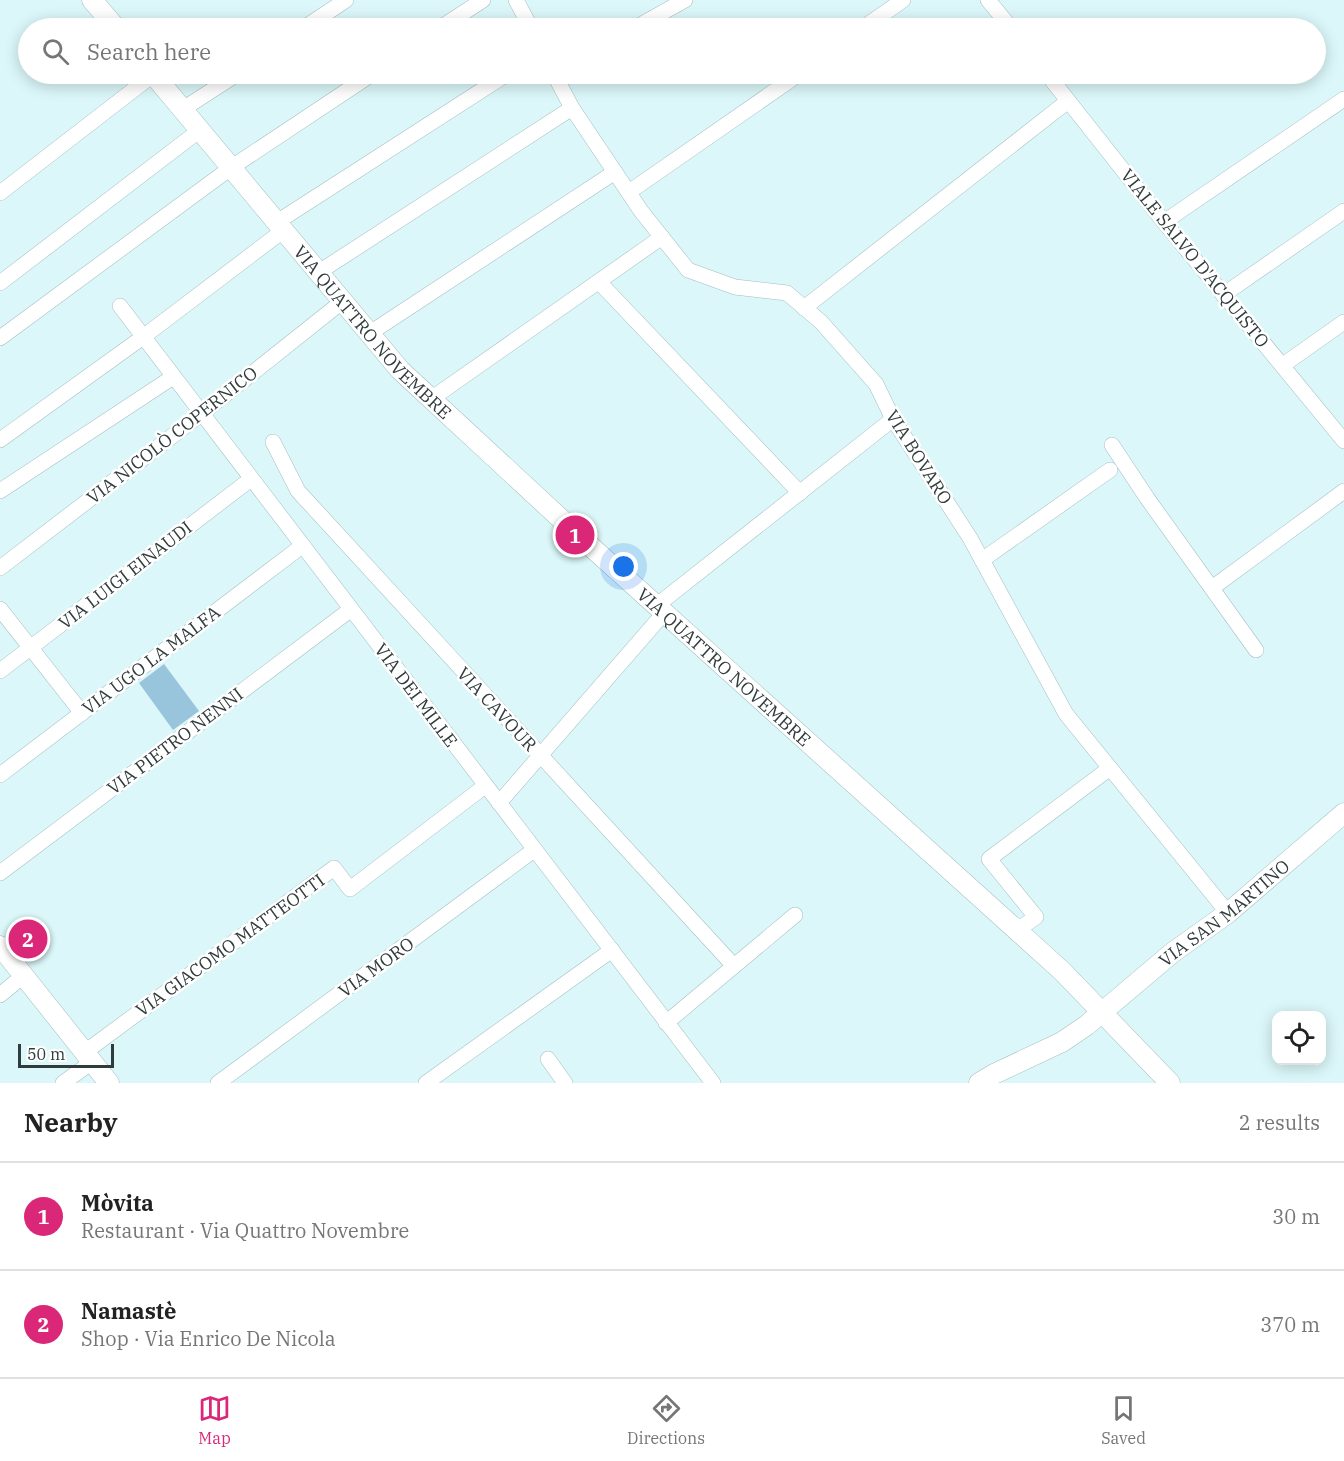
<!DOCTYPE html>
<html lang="en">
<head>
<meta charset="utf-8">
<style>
  :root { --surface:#fff; --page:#f6f6f6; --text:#222; --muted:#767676; --line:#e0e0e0; --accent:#db2777 }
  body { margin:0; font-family:"IBM Plex Serif",serif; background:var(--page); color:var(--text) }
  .controls { position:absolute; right:18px; bottom:18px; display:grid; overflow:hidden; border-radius:12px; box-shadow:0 3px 15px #0003 }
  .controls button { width:54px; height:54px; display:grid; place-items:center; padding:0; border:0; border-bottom:2px solid var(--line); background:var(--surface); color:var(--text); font:30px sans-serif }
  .scale { position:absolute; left:18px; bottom:15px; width:96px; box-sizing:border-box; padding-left:6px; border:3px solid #303b3b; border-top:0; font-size:16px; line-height:21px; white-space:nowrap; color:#303b3b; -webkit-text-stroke:4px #fff; paint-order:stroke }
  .you { position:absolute; left:624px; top:567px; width:21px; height:21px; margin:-15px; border:4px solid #fff; border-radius:50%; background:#1a73e8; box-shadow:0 0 0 9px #1a73e833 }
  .badge { display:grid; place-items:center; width:39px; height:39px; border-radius:50%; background:var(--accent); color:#fff; font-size:20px; font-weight:700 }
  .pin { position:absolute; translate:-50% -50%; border:3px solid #fff; box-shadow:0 2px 6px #0006 }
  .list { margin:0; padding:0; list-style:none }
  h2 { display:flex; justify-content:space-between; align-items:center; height:78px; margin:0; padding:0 24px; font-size:26px }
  h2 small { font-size:20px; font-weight:400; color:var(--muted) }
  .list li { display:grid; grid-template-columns:39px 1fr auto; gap:18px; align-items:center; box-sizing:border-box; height:108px; padding:0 24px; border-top:2px solid var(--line) }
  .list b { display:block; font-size:22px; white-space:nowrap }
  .list p { margin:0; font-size:20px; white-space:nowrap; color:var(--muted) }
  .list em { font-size:20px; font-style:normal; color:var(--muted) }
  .icon { flex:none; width:33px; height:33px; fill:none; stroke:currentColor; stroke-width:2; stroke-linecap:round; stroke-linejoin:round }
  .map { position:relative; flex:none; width:1344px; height:1083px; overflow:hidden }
  .search { position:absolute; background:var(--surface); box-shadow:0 3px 15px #0003; left:18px; right:18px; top:18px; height:66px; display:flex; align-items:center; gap:15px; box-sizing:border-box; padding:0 21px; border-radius:33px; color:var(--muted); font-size:22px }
  .sheet { height:294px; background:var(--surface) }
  nav { display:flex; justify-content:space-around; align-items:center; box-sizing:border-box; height:84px; border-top:2px solid var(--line); background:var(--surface); font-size:16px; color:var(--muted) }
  nav a { display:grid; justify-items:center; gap:3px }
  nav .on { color:var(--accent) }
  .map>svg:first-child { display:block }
</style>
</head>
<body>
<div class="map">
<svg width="1344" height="1083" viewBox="0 0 1344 1083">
  <rect width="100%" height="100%" fill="#dbf7f9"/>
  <!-- building -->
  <polygon fill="#98c4dc" points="164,664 199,711 173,730 139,683"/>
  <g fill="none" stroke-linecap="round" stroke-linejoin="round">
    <defs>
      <g id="minor">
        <polyline points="516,0 531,28"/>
        <polyline points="988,0 1011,28"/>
        <polyline points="304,28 346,0"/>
        <polyline points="440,28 483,0"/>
        <polyline points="635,28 685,0"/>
        <polyline points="863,28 903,0"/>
        <polyline points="554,74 572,108 641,211 688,270 735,287 787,293 821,322 876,384 893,419 970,538 1066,714 1228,913"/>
        <polyline points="1047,74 1164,222 1344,441"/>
        <polyline points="183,109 237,74"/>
        <polyline points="629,192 799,74"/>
        <polyline points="0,193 154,74"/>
        <polyline points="277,222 507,74"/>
        <polyline points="1164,222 1344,99"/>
        <polyline points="319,272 572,108"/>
        <polyline points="599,282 800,493"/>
        <polyline points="0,283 200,130"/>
        <polyline points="1223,295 1344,211"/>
        <polyline points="120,306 713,1083"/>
        <polyline points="804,308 1068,101"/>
        <polyline points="370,333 615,172"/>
        <polyline points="0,338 232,167 372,74"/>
        <polyline points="1283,365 1344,322"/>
        <polyline points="431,399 662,237"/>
        <polyline points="0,440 143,337 284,230"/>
        <polyline points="273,442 298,491 734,966"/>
        <polyline points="1112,445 1147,498 1256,650"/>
        <polyline points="0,491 173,377"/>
        <polyline points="982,560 1110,470"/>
        <polyline points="0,568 201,414 343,301"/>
        <polyline points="1212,588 1344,491"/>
        <polyline points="656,606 893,419"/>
        <polyline points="0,609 82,713"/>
        <polyline points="0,671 251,479"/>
        <polyline points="0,775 302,546"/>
        <polyline points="499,803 664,613"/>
        <polyline points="0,873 350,610"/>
        <polyline points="1016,931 1036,917 989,859 1110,768"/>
        <polyline points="0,995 23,976"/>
        <polyline points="666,1023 795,915"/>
        <polyline points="85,1052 334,868 350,889 485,786"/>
        <polyline points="548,1059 565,1083"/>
        <polyline points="63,1083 92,1062"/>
        <polyline points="218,1083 534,850"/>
        <polyline points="426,1083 612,950"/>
      </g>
      <g id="tertiary">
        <polyline points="92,0 116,28"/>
        <path id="s1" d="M153,74L400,370L588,544L1062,971L1170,1083"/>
        <polyline points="0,946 109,1083"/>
        <path id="s2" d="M979,1083L994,1074L1062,1042L1087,1025L1172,953L1228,913L1344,813"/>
      </g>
    </defs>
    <!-- minor casing -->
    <use href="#minor" stroke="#a4bec0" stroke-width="16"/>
    <!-- tertiary casing -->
    <use href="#tertiary" stroke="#a4bec0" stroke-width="21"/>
    <!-- minor -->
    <use href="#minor" stroke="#fff" stroke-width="15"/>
    <!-- tertiary -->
    <use href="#tertiary" stroke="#fff" stroke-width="20"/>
  </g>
  <g text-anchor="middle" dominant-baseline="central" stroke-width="5" stroke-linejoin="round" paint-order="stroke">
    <!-- street labels -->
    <g font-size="18" fill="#303b3b" stroke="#fff">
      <text transform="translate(1195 258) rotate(51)">VIALE SALVO D'ACQUISTO</text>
      <text stroke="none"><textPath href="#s1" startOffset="339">VIA QUATTRO NOVEMBRE</textPath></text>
      <text transform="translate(172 435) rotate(-38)">VIA NICOLÒ COPERNICO</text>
      <text transform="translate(919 457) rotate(58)">VIA BOVARO</text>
      <text transform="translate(125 575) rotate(-38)">VIA LUIGI EINAUDI</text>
      <text transform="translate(151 660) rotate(-37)">VIA UGO LA MALFA</text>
      <text stroke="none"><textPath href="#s1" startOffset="825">VIA QUATTRO NOVEMBRE</textPath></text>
      <text transform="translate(416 695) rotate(53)">VIA DEI MILLE</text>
      <text transform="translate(497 709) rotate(47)">VIA CAVOUR</text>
      <text transform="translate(175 741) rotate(-37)">VIA PIETRO NENNI</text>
      <text stroke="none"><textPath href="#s2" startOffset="300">VIA SAN MARTINO</textPath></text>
      <text transform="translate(230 945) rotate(-36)">VIA GIACOMO MATTEOTTI</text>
      <text transform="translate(376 967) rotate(-36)">VIA MORO</text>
    </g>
  </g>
</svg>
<div class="controls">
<button><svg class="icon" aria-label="locate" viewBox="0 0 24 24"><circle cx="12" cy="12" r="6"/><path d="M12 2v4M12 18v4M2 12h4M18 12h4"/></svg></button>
</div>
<div class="scale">50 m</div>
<div class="you"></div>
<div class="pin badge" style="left:575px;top:535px">1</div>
<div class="pin badge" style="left:28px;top:939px">2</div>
<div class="search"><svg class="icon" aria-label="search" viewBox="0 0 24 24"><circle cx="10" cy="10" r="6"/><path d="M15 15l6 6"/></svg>Search here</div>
</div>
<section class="sheet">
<h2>Nearby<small>2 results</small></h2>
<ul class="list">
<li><span class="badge">1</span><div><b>Mòvita</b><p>Restaurant · Via Quattro Novembre</p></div><em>30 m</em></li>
<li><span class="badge">2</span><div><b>Namastè</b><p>Shop · Via Enrico De Nicola</p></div><em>370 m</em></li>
</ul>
</section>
<nav>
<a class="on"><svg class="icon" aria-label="map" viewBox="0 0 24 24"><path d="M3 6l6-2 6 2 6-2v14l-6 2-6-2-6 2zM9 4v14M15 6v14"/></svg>Map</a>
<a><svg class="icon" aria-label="directions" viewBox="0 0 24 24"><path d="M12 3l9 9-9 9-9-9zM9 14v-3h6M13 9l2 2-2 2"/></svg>Directions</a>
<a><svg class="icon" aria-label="saved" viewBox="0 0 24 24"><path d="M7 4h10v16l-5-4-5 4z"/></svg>Saved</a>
</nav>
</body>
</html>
